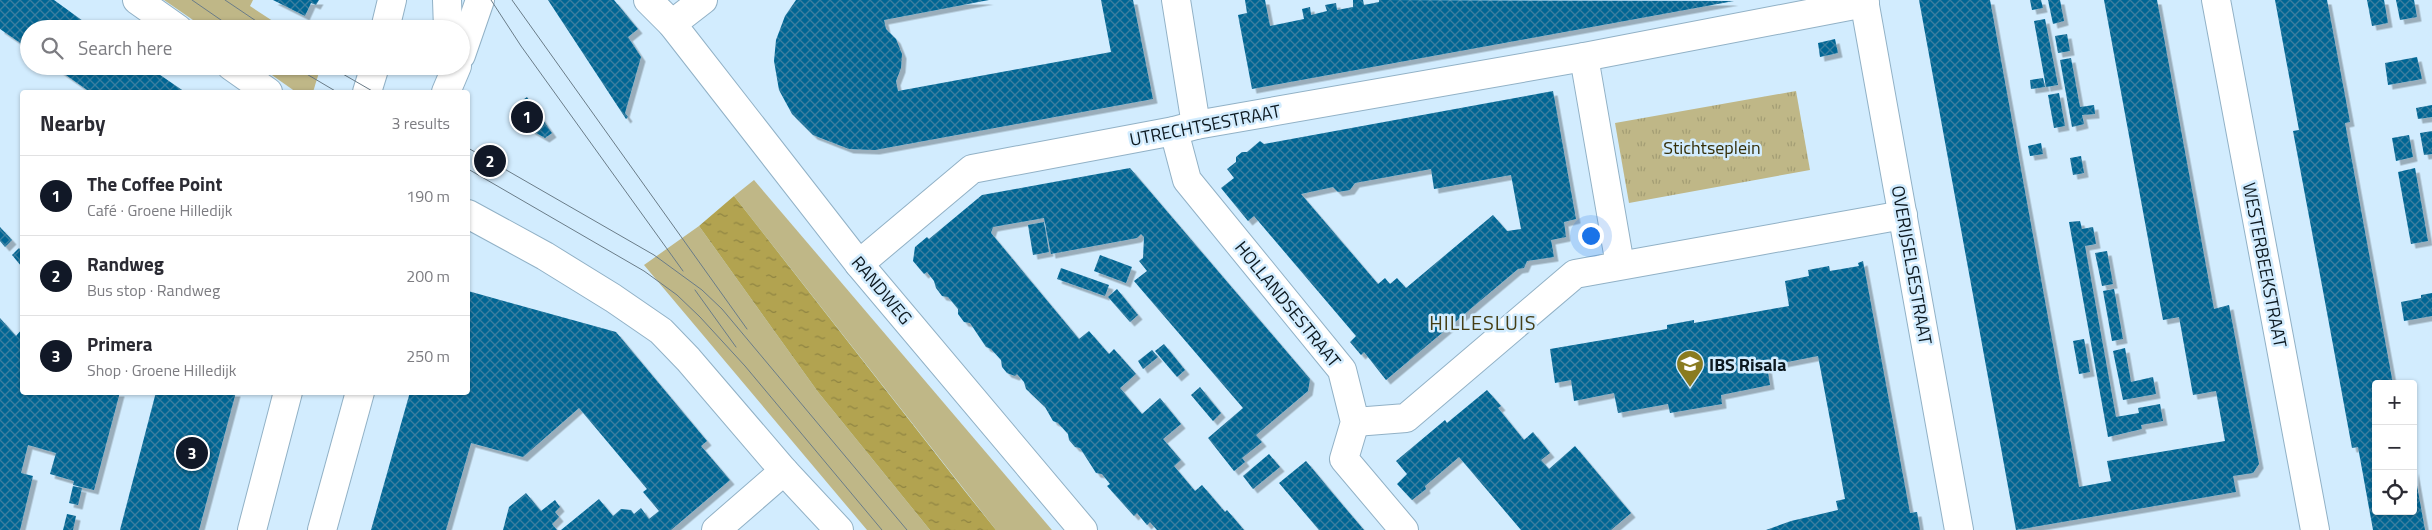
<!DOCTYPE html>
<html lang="en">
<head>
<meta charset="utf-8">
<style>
  :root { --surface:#fff; --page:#f2f2f3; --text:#2b2b33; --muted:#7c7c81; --line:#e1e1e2; --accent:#111827 }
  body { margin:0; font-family:"Titillium Web",sans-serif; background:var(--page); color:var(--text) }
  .controls { position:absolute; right:15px; bottom:15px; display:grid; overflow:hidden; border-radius:5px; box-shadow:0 1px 4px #0004 }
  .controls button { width:45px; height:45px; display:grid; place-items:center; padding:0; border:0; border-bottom:1px solid var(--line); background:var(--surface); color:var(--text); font:25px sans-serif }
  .you { position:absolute; left:1590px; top:235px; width:18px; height:18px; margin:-12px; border:4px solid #fff; border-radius:50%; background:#1a73e8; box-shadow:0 0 0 8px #1a73e833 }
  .badge { display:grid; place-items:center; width:32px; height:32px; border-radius:50%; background:var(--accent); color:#fff; font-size:16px; font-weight:700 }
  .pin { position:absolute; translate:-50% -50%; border:2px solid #fff; box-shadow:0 1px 5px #0006 }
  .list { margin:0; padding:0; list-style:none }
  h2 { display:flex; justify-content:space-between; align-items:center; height:65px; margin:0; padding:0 20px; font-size:21px }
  h2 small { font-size:16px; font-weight:400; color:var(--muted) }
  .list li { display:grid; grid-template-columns:32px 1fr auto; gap:15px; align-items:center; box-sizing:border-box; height:80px; padding:0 20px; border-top:1px solid var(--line) }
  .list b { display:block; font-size:19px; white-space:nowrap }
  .list p { margin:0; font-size:16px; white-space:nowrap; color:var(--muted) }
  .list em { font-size:16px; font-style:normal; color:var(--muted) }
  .icon { flex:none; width:28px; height:28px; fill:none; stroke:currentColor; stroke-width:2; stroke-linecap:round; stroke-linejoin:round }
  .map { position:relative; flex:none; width:2432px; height:530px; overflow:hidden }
  .search { position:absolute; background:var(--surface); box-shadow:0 1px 4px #0004; left:20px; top:20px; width:450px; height:55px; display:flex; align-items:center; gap:12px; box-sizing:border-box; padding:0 18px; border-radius:28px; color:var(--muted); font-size:19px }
  .panel { position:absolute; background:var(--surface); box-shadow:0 1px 4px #0004; left:20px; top:90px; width:450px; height:305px; border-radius:5px }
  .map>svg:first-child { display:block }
</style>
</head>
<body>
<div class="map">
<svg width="2432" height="530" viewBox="0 0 2432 530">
  <defs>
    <pattern id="park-tufts" width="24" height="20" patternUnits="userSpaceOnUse" patternTransform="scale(1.25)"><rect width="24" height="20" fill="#bfb787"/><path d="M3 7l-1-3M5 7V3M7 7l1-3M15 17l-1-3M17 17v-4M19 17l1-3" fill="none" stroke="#a39d74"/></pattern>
    <pattern id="water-ripples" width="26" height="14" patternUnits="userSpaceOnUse" patternTransform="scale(1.25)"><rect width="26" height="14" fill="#b2a350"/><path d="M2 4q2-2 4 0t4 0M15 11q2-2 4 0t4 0" fill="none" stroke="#8f8442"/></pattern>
    <pattern id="building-cross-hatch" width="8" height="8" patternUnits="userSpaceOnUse" patternTransform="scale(1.25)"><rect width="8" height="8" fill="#056694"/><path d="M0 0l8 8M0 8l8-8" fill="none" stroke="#3a7fa0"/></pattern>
    <filter id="shadow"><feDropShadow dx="4.5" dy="4.5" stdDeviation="0" flood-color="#0004"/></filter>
  </defs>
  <rect width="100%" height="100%" fill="#d2ecfe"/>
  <!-- green -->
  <g fill="#bfb787">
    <polygon points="164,0 253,0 250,6 285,29 206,29"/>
    <polygon points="259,66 321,66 313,92 296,92"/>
    <polygon points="754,180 1052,530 996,530 734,196"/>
    <polygon points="699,226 818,392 930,530 867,530 644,265"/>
  </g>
  <!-- park -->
  <polygon fill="url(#park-tufts)" points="1796,91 1810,170 1629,203 1615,123"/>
  <!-- water -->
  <polygon fill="url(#water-ripples)" points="734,196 964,490 996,530 930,530 818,392 699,226"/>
  <!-- building -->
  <g fill="url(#building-cross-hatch)" fill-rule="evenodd" filter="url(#shadow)">
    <polygon points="0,0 54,0 94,29 29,29 29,49 0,29"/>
    <polygon points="273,0 319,0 316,5 311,3 305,16"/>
    <polygon points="548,0 614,0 638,29 628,37 641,57 625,113 628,117 626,119"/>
    <polygon points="796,0 989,0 884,20 886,29 896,39 902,54 901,68 896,81 898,91 1111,52 1101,0 1133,0 1153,99 875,150 849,149 813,135 792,114 779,90 774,61 776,40 785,16"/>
    <polygon points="1245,0 1265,0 1270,26 1304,19 1302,9 1310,7 1311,15 1327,11 1325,5 1336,3 1337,10 1353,7 1353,0 1363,0 1364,5 1379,2 1379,0 1734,1 1252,89 1238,15 1247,13"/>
    <polygon points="1919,0 1990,0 2079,487 2111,481 2107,461 2225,441 2216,391 2193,395 2179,317 2163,320 2104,0 2157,0 2214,309 2229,305 2259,464 2253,473 2233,476 2236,492 2016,530"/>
    <polygon points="2030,0 2041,0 2043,8 2032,10"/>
    <polygon points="2048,0 2060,0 2064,21 2053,24"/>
    <polygon points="2275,0 2327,0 2350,122 2345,123 2393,384 2376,384 2376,511 2413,511 2414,469 2425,530 2373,530 2358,447 2352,448 2323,291 2293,131 2299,130"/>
    <polygon points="2367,0 2384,0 2388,23 2372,26"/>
    <polygon points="2396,0 2414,0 2417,17 2400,20"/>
    <polygon points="2045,19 2058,85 2046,87 2034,21"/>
    <polygon points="2067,34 2070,51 2058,53 2055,36"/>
    <polygon points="1835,39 1838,53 1820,57 1818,43"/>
    <polygon points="2417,57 2422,79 2388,85 2385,63"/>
    <polygon points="2071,58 2080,107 2094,105 2095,114 2082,115 2084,124 2072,127 2060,60"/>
    <polygon points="53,66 147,66 185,92 90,92"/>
    <polygon points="2043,78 2045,87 2031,89 2030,80"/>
    <path d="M1553,91L1576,219L1564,222L1566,237L1551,240L1554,257L1527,261L1524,268L1518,269L1386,380L1364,352L1361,355L1350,342L1356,336L1254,216L1248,221L1221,188L1234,178L1227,169L1236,162V157L1242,152H1247L1260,141L1264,144ZM1431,169L1434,189L1511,175L1521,229L1507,231L1493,215L1406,288L1397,278L1390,284L1385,278L1378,284L1301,194L1333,187L1338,192L1350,190L1355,183Z"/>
    <polygon points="2059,93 2065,126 2054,128 2048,95"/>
    <polygon points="527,97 552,133 545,138 531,130 522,117 520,102"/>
    <polygon points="2432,105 2432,117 2418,119 2416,108"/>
    <polygon points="2432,131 2432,154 2424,155 2420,133"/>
    <polygon points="2409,135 2413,157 2396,161 2392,138"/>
    <polygon points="2041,143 2043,154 2030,156 2028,146"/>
    <polygon points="2081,156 2084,173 2073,175 2070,158"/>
    <polygon points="1130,168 1310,379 1308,391 1256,435 1262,442 1242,458 1245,462 1234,471 1208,438 1243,408 1134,281 1147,271 1139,261 1143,258 1144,237 1141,234 1137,238 1051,254 1044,218 993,227 991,233 1079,339 1089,331 1109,354 1114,349 1136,374 1120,388 1142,414 1160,398 1181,424 1163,439 1181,460 1174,466 1195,491 1202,485 1225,512 1227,510 1244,530 1157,530 1150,522 1147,525 1137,513 1134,516 1107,486 1110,484 1102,474 1096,473 1080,448 1075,447 1069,440 1068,434 1058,423 1053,421 1045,407 1026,389 1024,382 1017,374 1015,376 1007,373 1002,367 1001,360 991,349 986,347 970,323 964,322 958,314 958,309 948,297 942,296 936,288 934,281 927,272 924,274 913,261 915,247 927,237 929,239 982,195"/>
    <polygon points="2415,168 2428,241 2411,244 2398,172"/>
    <polygon points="2080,221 2082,229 2093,227 2096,244 2085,246 2116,417 2139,413 2138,408 2160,404 2163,421 2141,425 2142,429 2108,437 2069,222"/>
    <polygon points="1044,222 1049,252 1033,255 1028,225"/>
    <polygon points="0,227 12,240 5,247 0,241"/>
    <polygon points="19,248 22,252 22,267 12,255"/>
    <polygon points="2107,251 2113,284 2102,286 2095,253"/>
    <polygon points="1100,255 1132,267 1126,283 1094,271"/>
    <polygon points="1863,261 1910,513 1917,512 1920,530 1766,530 1791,521 1838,510 1836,501 1845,499 1818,356 1767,366 1770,385 1721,395 1722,404 1670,413 1668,404 1618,413 1614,393 1574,401 1571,380 1555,383 1550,349 1667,329 1667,325 1694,320 1694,323 1789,306 1785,281 1809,276 1808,270 1829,266 1830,271 1859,266 1858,263"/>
    <polygon points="1061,268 1109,285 1105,296 1057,279"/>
    <polygon points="1117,289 1138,315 1130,322 1108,297"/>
    <polygon points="2114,289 2123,339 2112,341 2103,291"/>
    <polygon points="468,291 616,332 707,441 701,446 730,480 671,530 561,530 599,499 613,516 621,509 631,510 634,514 641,508 649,519 659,511 643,492 647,489 579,408 523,457 471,443 446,530 371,530 410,392 468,392"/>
    <polygon points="2432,293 2432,316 2404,321 2401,302 2421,298 2421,295"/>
    <polygon points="0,318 16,336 22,329 22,392 120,392 94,490 73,485 74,481 50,474 56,453 28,445 21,473 33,476 20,530 0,530"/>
    <polygon points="2084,339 2090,372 2079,374 2073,341"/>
    <polygon points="1164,344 1185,370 1177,377 1155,351"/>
    <polygon points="2125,348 2131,382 2153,377 2156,394 2123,400 2113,351"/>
    <polygon points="1152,350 1158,357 1143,369 1138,361"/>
    <polygon points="1200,387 1221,413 1213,421 1191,395"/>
    <polygon points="1487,390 1501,406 1498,408 1524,440 1533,432 1550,453 1541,460 1549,469 1575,446 1631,513 1611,530 1521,530 1459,457 1425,486 1426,489 1412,500 1397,484 1407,474 1396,461 1445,420 1447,423"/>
    <polygon points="156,392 236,392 199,530 120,530"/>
    <polygon points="1269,454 1280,467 1253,489 1243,476"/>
    <polygon points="1306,461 1341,503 1364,530 1319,530 1279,483"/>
    <polygon points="73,486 82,488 78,505 69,503"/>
    <polygon points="526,493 541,511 555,500 560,507 555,512 559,517 552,524 557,530 503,530 509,507"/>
    <polygon points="67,514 76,516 73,530 63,530"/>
  </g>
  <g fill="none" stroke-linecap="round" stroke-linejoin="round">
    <defs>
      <g id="street">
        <polyline points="137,0 178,29"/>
        <polyline points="1176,0 1196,125"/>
        <polyline points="1864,0 1959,530"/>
        <polyline points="2216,0 2315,530"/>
        <polyline points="672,24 703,0"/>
        <polyline points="1584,57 1620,265"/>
        <polyline points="231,66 268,92"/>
        <polyline points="1174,131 1187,180 1342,370 1355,422 1344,459 1404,530"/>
        <polyline points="859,264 972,169 1174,131 1196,125 1584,57 1865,3"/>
        <polyline points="1355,422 1406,418 1575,274 1903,215"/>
        <polyline points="716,530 784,471"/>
      </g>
      <g id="secondary">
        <polyline points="447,0 448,29"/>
        <polyline points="648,0 672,24 859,264 1083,530"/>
        <polyline points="385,29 392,0"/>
        <polyline points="461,55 480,0"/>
        <polyline points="367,92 375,66"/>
        <polyline points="446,92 457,66"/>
        <polyline points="468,214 545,256 613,298 661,331 688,359 784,471 839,530"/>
        <polyline points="252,530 288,392"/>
        <polyline points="322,530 360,392"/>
      </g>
    </defs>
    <!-- street casing -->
    <use href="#street" stroke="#91b1c6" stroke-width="30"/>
    <!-- secondary casing -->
    <use href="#secondary" stroke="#91b1c6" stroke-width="30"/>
    <!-- street -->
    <use href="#street" stroke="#fff" stroke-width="28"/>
    <!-- secondary -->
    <use href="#secondary" stroke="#fff" stroke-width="28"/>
    <!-- tram -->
    <g stroke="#6a7c88" stroke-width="1">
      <polyline points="192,0 234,29"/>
      <polyline points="225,0 268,29"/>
      <polyline points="491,0 521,46 683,271"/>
      <polyline points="512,0 747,329"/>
      <polyline points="293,66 337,92"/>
      <polyline points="329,66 374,92"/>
      <polyline points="468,148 654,255 702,290 722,309 907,530"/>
      <polyline points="468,169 644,271 677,295 700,317 745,366 882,530"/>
      <polyline points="695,290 736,347"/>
    </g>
  </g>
  <!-- icons -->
  <defs>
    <symbol id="school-pin" viewBox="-11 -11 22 30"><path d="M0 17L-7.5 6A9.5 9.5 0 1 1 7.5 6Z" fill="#8a7b20" stroke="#d2ecfe"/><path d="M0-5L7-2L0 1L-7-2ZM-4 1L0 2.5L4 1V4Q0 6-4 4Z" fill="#fff"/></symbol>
  </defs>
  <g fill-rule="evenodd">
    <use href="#school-pin" x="1674" y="348" width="32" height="43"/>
  </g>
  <g text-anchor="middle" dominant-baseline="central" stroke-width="5" stroke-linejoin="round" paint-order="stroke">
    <!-- street labels -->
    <g font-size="18" fill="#0d1920" stroke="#d2ecfe">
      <text transform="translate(1205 125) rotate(-11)">UTRECHTSESTRAAT</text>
      <text transform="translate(1912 265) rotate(80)">OVERIJSELSESTRAAT</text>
      <text transform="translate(2265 265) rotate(79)">WESTERBEEKSTRAAT</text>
      <text transform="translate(882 290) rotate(50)">RANDWEG</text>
      <text transform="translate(1288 304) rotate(51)">HOLLANDSESTRAAT</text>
    </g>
    <!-- park labels -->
    <g font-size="18" fill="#342e08" stroke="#d2ecfe">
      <text x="1712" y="147">Stichtseplein</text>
    </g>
    <!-- poi labels -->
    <g font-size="18" font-weight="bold" fill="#0d1920" stroke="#d2ecfe" text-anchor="start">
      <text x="1709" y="364">IBS Risala</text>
    </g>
    <!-- quarter labels -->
    <g font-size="20" letter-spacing="1" fill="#443d14" stroke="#d2ecfe">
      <text x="1483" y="322">HILLESLUIS</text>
    </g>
  </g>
</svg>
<div class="controls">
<button>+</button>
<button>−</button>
<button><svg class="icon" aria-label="locate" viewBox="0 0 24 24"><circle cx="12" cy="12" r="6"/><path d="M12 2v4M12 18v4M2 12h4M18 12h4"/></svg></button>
</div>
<div class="you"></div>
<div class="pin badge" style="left:527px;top:117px">1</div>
<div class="pin badge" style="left:490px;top:161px">2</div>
<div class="pin badge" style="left:192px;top:453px">3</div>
<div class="search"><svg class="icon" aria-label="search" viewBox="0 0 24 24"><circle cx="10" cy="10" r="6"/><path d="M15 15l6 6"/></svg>Search here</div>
<section class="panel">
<h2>Nearby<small>3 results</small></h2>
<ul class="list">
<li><span class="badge">1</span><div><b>The Coffee Point</b><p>Café · Groene Hilledijk</p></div><em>190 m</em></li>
<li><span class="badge">2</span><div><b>Randweg</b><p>Bus stop · Randweg</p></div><em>200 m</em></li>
<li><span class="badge">3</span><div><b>Primera</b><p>Shop · Groene Hilledijk</p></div><em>250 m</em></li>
</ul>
</section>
</div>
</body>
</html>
